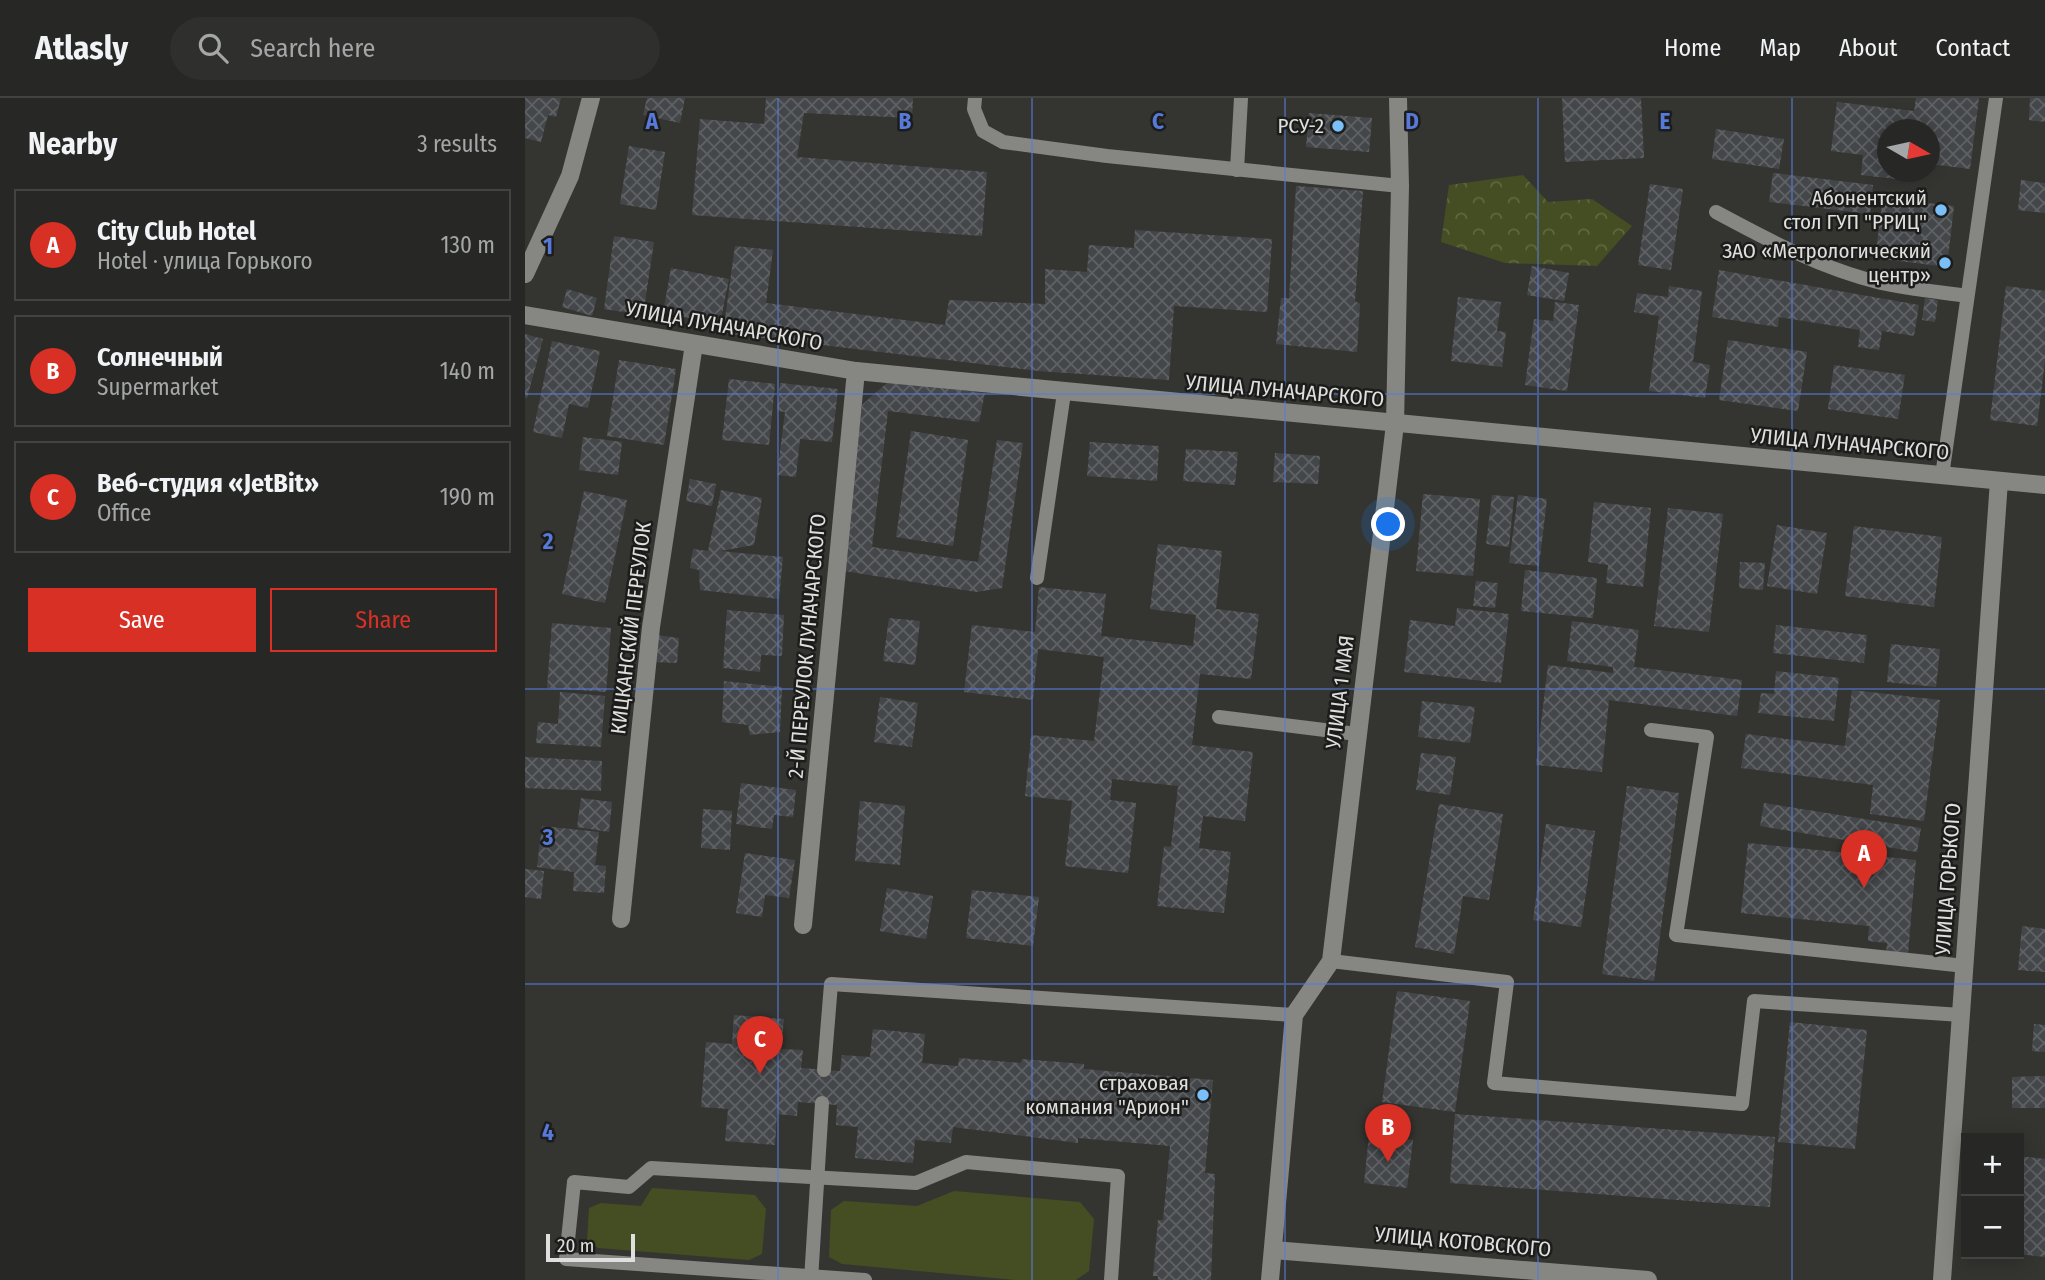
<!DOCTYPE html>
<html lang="en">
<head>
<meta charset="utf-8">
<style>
  :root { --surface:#272825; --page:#2f302d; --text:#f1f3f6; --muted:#a4a6a7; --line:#434442; --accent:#d93025 }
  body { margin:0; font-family:"Fira Sans Condensed",sans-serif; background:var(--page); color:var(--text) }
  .controls { position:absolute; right:21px; bottom:21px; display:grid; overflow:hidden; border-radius:0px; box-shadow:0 4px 18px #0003 }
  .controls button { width:63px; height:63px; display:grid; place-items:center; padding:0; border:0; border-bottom:2px solid var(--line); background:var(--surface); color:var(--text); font:35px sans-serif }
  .compass { position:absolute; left:1352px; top:21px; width:63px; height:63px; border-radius:50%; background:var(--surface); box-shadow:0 4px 18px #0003; rotate:99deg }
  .scale { position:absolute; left:21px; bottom:18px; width:89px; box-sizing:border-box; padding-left:7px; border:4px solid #dfe0dd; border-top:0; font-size:19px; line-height:24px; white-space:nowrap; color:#dfe0dd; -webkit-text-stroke:5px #1c1c1b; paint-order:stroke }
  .you { position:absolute; left:864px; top:427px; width:24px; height:24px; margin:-18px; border:5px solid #fff; border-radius:50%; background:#1a73e8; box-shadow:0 0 0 10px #1a73e833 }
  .badge { display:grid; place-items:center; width:46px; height:46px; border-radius:50%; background:var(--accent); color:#fff; font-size:23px; font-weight:700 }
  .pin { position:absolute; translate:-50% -58px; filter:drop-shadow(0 2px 4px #0008) }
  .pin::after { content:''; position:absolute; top:37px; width:24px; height:21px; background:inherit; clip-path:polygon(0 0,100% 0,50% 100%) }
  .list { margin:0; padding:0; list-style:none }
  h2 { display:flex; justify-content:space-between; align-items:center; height:91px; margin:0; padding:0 28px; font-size:30px }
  h2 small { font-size:23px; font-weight:400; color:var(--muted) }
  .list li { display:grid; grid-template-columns:46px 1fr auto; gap:21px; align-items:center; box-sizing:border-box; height:112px; margin:0 14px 14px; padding:0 14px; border:2px solid var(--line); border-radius:0px }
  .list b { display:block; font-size:26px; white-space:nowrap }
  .list p { margin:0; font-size:23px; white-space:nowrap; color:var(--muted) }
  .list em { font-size:23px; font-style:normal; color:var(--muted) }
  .actions { display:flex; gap:14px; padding:21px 28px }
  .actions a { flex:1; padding:16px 0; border:2px solid var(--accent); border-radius:0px; text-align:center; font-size:24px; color:var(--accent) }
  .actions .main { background:var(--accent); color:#fff }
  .icon { flex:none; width:38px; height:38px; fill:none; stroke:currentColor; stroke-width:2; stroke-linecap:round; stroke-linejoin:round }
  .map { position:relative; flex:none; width:1520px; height:1182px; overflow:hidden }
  header { display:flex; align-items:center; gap:42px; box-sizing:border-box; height:98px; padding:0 35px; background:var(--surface); border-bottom:2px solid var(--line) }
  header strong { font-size:33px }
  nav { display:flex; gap:38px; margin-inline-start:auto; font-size:24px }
  .search { width:490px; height:63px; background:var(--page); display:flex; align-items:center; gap:18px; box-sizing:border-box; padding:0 24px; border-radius:38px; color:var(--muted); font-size:26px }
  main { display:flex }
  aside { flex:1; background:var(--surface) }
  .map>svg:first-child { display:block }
</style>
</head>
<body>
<header>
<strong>Atlasly</strong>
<div class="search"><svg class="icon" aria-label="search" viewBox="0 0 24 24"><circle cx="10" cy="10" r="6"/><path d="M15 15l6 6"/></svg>Search here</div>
<nav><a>Home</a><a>Map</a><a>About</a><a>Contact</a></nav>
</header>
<main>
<aside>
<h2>Nearby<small>3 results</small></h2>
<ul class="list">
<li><span class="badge">A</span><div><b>City Club Hotel</b><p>Hotel · улица Горького</p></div><em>130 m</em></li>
<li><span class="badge">B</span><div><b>Солнечный</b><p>Supermarket</p></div><em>140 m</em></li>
<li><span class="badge">C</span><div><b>Веб-студия «JetBit»</b><p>Office</p></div><em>190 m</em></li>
</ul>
<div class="actions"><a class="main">Save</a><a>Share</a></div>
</aside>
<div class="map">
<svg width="1520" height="1182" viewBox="0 0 1520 1182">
  <defs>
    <pattern id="forest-crowns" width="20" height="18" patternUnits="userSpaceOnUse" patternTransform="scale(1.75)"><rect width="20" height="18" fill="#454e22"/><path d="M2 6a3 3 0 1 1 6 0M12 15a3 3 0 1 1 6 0" fill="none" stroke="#5f6742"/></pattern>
    <pattern id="building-cross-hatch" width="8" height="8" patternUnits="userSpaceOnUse" patternTransform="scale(1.75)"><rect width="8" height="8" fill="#44474a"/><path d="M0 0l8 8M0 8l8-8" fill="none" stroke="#5f6164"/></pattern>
  </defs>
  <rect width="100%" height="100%" fill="#343531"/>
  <!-- grass -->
  <g fill="#454e22">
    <polygon points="127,1090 230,1097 241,1111 237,1156 224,1162 73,1150 62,1144 64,1110 76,1105 116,1108"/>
    <polygon points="429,1093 555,1104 569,1121 564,1173 551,1182 491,1182 317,1166 304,1159 306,1112 319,1103 392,1108"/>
  </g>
  <!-- forest -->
  <polygon fill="url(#forest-crowns)" points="998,77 1023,104 1067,101 1107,128 1072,168 980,165 916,144 924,87"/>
  <!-- building -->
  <g fill="url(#building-cross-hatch)">
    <polygon points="0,0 36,0 31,19 23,17 16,44 0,40"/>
    <polygon points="122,0 160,0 155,25 118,17"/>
    <polygon points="241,0 388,0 387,20 279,15 272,59 462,74 457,138 167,117 175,21 239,26"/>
    <polygon points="1037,0 1116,0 1119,60 1040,64"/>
    <polygon points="1391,0 1454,0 1445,71 1405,66 1405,32 1363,32 1363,74 1382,74 1380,82 1336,77 1338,57 1306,53 1312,4 1389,13"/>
    <polygon points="1505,0 1520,0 1520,24 1504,22"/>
    <polygon points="784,15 847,20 844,54 781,49"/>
    <polygon points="1191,31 1259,41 1254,71 1187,61"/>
    <polygon points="104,48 140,54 131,112 95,106"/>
    <polygon points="1248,75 1348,87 1345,116 1244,104"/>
    <polygon points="1496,82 1520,85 1520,115 1493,112"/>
    <polygon points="1125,86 1158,91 1146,172 1113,167"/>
    <polygon points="771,88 838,93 830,203 835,206 832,254 751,246 756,200 764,200"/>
    <polygon points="1358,100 1429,108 1422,169 1350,160"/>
    <polygon points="610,132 747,141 742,214 649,208 644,282 513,273 198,235 210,148 248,152 241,205 420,227 424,202 520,206 520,171 562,174 564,147 609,150"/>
    <polygon points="89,138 129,144 118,217 79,211"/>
    <polygon points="1007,168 1044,175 1039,203 1002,197"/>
    <polygon points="146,170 204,181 195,226 138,215"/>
    <polygon points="1194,172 1394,207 1389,238 1357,233 1354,252 1333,249 1335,232 1254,219 1253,229 1187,219"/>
    <polygon points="1144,188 1177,193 1168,264 1185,267 1180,300 1124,293 1134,218 1109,214 1112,195 1143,199"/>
    <polygon points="1481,188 1520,193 1520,263 1512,328 1465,322"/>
    <polygon points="42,191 72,200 67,218 37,209"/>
    <polygon points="933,199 976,204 972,233 981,234 977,269 926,263"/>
    <polygon points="1400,200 1413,202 1410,224 1397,222"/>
    <polygon points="1030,204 1054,207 1042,293 1000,287 1009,221 1028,223"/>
    <polygon points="0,236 18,241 2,300 0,300"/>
    <polygon points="1203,242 1282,254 1273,313 1194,302"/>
    <polygon points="27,243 75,253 63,310 44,306 37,340 8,334"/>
    <polygon points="94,262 151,271 139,347 82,338"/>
    <polygon points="1309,267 1380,277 1373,321 1303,311"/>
    <polygon points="204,281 250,286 244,347 197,342"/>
    <polygon points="364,283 460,295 454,324 363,313 347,449 453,464 472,342 498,345 477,490 451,494 319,473 337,307"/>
    <polygon points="255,285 313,291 307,344 275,341 271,379 252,377 260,314 252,313"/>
    <polygon points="386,333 443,342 428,448 371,439"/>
    <polygon points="58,339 97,344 93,377 54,372"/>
    <polygon points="565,344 634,348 632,383 562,378"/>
    <polygon points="661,351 713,354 710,387 658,383"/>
    <polygon points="750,355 795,358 793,386 748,384"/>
    <polygon points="165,381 191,386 187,408 161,403"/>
    <polygon points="196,392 237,400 229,447 195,453 258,459 254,501 175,492 174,472 165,470 168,451 183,453"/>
    <polygon points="59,393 102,402 80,505 37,496"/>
    <polygon points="898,396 955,401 948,478 891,473"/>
    <polygon points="967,397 989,399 984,449 961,446"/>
    <polygon points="993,397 1022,401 1014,468 984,465"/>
    <polygon points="1069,404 1126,410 1118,489 1081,485 1083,467 1063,464"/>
    <polygon points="1143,410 1198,416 1184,534 1129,528"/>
    <polygon points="1252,427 1302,435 1292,496 1242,488"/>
    <polygon points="1329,428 1417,439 1409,509 1320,498"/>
    <polygon points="633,446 697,453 691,511 734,516 726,581 675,576 667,647 728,654 720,723 678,718 674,750 706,754 699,815 632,808 639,748 646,749 653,688 587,681 585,702 611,705 603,775 540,768 547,703 500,698 506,637 569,643 579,559 513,551 508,602 439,594 447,527 510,534 514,489 581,496 576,538 668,548 671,517 625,511"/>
    <polygon points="1215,464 1240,465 1238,492 1214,490"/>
    <polygon points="1000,472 1072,480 1068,520 996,513"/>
    <polygon points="951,483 973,485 970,510 948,508"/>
    <polygon points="932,510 984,516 976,585 879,574 885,522 930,528"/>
    <polygon points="202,512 259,517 257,558 236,557 235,574 198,570"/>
    <polygon points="364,520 395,523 390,567 358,563"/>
    <polygon points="1047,523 1114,532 1109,569 1217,582 1212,618 1084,602 1077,674 1011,667 1023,567 1088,575 1088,569 1042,563"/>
    <polygon points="27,525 86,530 81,594 22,590"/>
    <polygon points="1251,527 1342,537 1339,565 1248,555"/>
    <polygon points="131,537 154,540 152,565 127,564"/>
    <polygon points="1366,546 1415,551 1411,589 1362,584"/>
    <polygon points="1251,573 1314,580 1309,623 1233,615 1236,595 1249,596"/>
    <polygon points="199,583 257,589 255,634 225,637 223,627 197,624"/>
    <polygon points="1327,592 1415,602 1399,723 1345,716 1348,687 1216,670 1221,636 1320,648"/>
    <polygon points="35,594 80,598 76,649 11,645 13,624 33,626"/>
    <polygon points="355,599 393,605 387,649 349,644"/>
    <polygon points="897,603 950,609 945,645 893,639"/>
    <polygon points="896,655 931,659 925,697 891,692"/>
    <polygon points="0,659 77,663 76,693 0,690"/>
    <polygon points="216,685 271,692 268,719 249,717 247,731 211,726"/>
    <polygon points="1102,688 1154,695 1129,883 1077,876"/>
    <polygon points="56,700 87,704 84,734 52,729"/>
    <polygon points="335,703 380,708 375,767 330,763"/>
    <polygon points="1239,705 1396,730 1392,754 1235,728"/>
    <polygon points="914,706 978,716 964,802 938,798 929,856 890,849"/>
    <polygon points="178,711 207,713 205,752 176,750"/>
    <polygon points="1021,726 1070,733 1056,829 1008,822"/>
    <polygon points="17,728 74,734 70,767 81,768 79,795 48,793 49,774 12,769"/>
    <polygon points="1223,745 1391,762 1383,856 1361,855 1362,845 1343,843 1344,828 1216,815"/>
    <polygon points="220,755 270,762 264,800 240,797 237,819 211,815"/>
    <polygon points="0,771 19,773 16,801 0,799"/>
    <polygon points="362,790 408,798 401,841 355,833"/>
    <polygon points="447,792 514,799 508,848 441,840"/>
    <polygon points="1497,828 1520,831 1520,874 1493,872"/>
    <polygon points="872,893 945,903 930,1014 857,1004"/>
    <polygon points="209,917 259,921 256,951 278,952 276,970 315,973 317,957 345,959 348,931 400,936 397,965 433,968 434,960 496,965 497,961 559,966 559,971 688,982 680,1075 690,1076 686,1182 633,1182 633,1178 628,1178 633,1122 638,1122 645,1048 553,1040 553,1045 428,1029 426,1045 390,1042 388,1065 330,1060 333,1029 311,1027 312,1007 273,1004 272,1018 252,1016 250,1047 200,1043 203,1011 176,1009 181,944 207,946"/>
    <polygon points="1265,924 1342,932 1330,1051 1253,1044"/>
    <polygon points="1509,926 1520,927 1520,954 1507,953"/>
    <polygon points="1520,978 1520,1010 1487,1010 1487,979"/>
    <polygon points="930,1016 1250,1039 1245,1109 925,1085"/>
    <polygon points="844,1037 888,1042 882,1090 839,1085"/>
    <polygon points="1494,1058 1520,1061 1520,1159 1494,1156"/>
  </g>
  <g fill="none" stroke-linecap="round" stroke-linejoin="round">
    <!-- service -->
    <g stroke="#868783" stroke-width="14">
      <polyline points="450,0 449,11 458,33 478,44 582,58 875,88"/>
      <polyline points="712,72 716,0"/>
      <path d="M1191,114C1243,142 1297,171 1356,185C1384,191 1414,194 1442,198"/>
      <polyline points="1417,378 1471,0"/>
      <polyline points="512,480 539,295"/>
      <polyline points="694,619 832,636"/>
      <polyline points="1126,632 1182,639 1151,837 1440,868"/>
      <polyline points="806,863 982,884 969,985 1217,1006 1229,903 1436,917"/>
      <polyline points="299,972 306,886 769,917"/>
      <polyline points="286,1182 297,1005"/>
      <polyline points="340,1182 41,1161 49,1084 104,1089 126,1070 391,1085 441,1064 593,1078 586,1182"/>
    </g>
    <!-- minor -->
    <g stroke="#868783" stroke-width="18">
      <polyline points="0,176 45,78 66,0"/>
      <polyline points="0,217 331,273 1520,387"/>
      <polyline points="96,821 126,529 169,246"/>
      <polyline points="278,827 331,273"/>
      <polyline points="748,1152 1123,1182"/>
      <polyline points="745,1182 769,917 806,863 870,326 875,88 873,0"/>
      <polyline points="1417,1182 1474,383"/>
    </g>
  </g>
  <!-- grid -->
  <path fill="none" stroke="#577ada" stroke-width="2" stroke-opacity="0.55" d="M253,0V1182M507,0V1182M760,0V1182M1013,0V1182M1267,0V1182M0,296H1520M0,591H1520M0,886H1520"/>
  <!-- markers -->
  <g fill="#7abff8" stroke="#1c1c1b" stroke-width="2.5">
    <circle cx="813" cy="28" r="7"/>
    <circle cx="1416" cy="112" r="7"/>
    <circle cx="1420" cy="165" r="7"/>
    <circle cx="678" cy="997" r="7"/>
  </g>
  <g text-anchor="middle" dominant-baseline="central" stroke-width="5" stroke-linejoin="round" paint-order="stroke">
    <!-- poi labels -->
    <g font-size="21" fill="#dfe0dd" stroke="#1c1c1b" text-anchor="end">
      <text x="799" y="28">РСУ-2</text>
      <text x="1402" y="100">Абонентский<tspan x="1402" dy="24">стол ГУП "РРИЦ"</tspan></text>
      <text x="1406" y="153">ЗАО «Метрологический<tspan x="1406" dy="24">центр»</tspan></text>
      <text x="664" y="985">страховая<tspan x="664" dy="24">компания "Арион"</tspan></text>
    </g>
    <!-- street labels -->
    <g font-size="21" fill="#dfe0dd" stroke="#1c1c1b">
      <text transform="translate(199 228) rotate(10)">УЛИЦА ЛУНАЧАРСКОГО</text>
      <text transform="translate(760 293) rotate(5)">УЛИЦА ЛУНАЧАРСКОГО</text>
      <text transform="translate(1325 346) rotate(5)">УЛИЦА ЛУНАЧАРСКОГО</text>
      <text transform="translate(106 530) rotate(-83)">КИЦКАНСКИЙ ПЕРЕУЛОК</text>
      <text transform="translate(282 548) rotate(-85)">2-Й ПЕРЕУЛОК ЛУНАЧАРСКОГО</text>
      <text transform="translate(815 594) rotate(-83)">УЛИЦА 1 МАЯ</text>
      <text transform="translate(1423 781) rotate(-86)">УЛИЦА ГОРЬКОГО</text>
      <text transform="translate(938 1144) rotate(5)">УЛИЦА КОТОВСКОГО</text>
    </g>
  </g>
  <g font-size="23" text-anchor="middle" font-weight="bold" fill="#577ada" stroke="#1c1c1b" stroke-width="5" stroke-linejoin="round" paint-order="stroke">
    <text x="127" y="31">A</text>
    <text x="380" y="31">B</text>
    <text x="633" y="31">C</text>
    <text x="887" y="31">D</text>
    <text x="1140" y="31">E</text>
    <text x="23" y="156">1</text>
    <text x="23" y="451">2</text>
    <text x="23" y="747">3</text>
    <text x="23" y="1042">4</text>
  </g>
</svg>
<div class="controls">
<button>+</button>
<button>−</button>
</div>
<svg class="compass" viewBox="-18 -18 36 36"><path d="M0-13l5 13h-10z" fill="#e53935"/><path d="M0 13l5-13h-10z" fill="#a4a6a7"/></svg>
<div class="scale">20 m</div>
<div class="you"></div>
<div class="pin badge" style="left:1339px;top:790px">A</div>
<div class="pin badge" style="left:863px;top:1064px">B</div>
<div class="pin badge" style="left:235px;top:976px">C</div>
</div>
</main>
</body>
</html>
